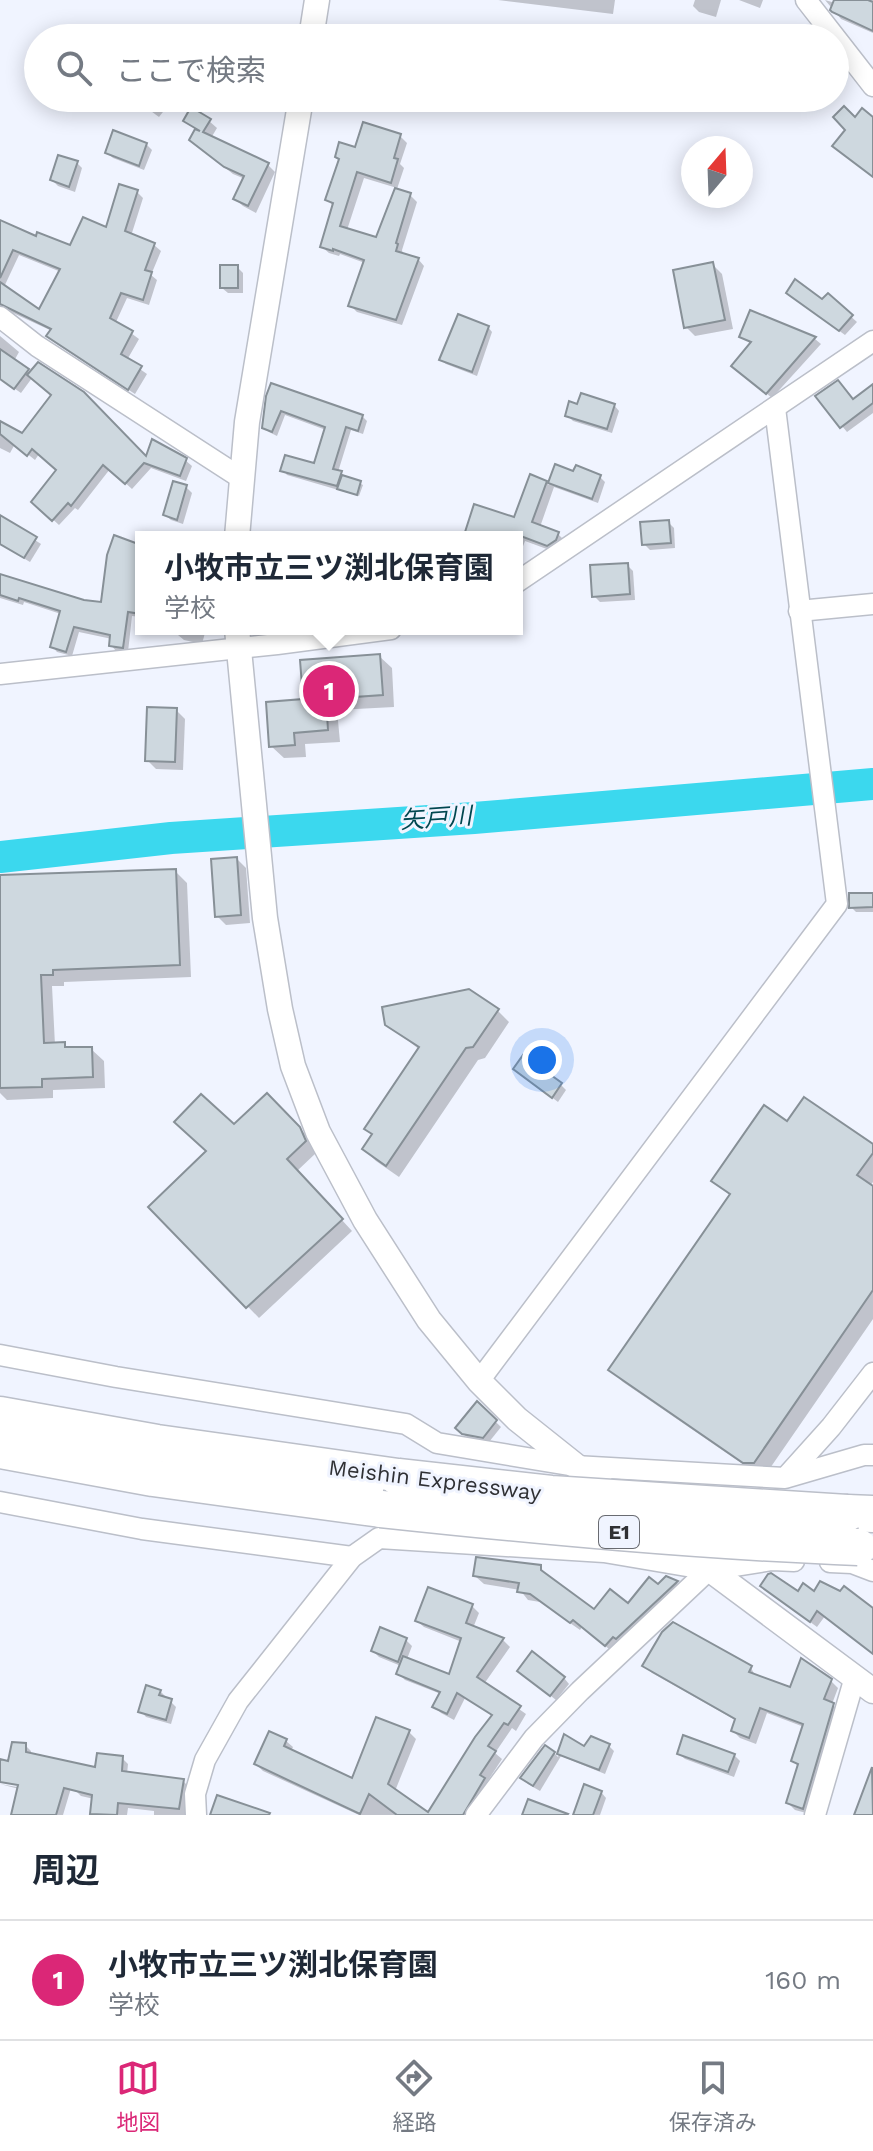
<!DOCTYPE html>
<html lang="ja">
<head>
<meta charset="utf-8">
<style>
  :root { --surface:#fff; --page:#f6f6f7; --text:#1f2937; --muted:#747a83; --line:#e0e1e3; --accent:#db2777 }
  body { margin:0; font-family:"Work Sans","Noto Sans JP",sans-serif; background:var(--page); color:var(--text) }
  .compass { position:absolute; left:681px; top:136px; width:72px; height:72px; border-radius:50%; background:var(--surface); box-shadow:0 4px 20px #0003; rotate:19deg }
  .you { position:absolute; left:542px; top:1060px; width:28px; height:28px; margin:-20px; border:6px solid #fff; border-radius:50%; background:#1a73e8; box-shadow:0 0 0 12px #1a73e833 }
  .badge { display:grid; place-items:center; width:52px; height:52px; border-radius:50%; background:var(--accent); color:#fff; font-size:26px; font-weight:700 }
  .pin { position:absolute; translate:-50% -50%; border:4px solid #fff; box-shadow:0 2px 8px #0006 }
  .popup { position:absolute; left:135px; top:531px; width:388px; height:104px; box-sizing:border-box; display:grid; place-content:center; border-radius:0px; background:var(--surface); filter:drop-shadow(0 2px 6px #0005); font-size:26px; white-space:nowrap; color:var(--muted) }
  .popup b { font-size:30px; color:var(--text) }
  .popup::after { content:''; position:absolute; left:50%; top:100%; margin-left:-16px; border:16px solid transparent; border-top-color:var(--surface) }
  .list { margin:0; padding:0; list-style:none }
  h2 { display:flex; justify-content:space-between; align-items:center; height:104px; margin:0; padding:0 32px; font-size:34px }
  h2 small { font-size:26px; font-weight:400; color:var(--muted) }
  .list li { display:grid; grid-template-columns:52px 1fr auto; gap:24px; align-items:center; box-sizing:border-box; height:120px; padding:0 32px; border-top:2px solid var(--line) }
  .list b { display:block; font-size:30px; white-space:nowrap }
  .list p { margin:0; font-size:26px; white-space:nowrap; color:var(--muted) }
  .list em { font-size:26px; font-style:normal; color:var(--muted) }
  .icon { flex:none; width:44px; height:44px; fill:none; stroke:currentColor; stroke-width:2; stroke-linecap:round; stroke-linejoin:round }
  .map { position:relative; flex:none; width:873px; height:1815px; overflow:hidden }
  .search { position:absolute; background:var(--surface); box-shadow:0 4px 20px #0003; left:24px; right:24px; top:24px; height:88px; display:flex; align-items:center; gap:20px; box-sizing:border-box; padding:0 28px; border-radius:44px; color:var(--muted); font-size:30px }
  .sheet { height:224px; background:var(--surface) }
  nav { display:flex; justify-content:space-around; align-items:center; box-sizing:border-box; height:112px; border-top:2px solid var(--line); background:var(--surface); font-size:22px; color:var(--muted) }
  nav a { display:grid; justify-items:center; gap:4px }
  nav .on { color:var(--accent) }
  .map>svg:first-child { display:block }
</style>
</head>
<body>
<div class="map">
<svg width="873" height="1815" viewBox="0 0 873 1815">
  <rect width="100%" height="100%" fill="#f0f4ff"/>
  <!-- shadow -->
  <g fill="#0003" fill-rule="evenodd">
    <polygon points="498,0 615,0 613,14"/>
    <polygon points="695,0 721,0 716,17 699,12 693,6"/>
    <polygon points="739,0 763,0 760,8"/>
    <polygon points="825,0 849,7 852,0 873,0 873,33 841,19"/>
    <polygon points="718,28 745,38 714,38"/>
    <polygon points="835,66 842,73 836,80 835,80"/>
    <polygon points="140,98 165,98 170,103 159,117 144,106 139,100"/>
    <polygon points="798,98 817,98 808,107"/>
    <polygon points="187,121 209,121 217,128 211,138 267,164 275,172 256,213 243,206 235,199 245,179 233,174 199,147 197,130"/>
    <path d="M400,136L407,143L400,164L404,168L397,189L410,195L417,202L402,250L403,255L418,259L424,266L402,325L357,312L350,305L365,263L340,254L339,256L329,253L322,247L334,207L328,200L340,160L337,157ZM364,178L397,188L377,240L347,230Z"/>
    <polygon points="146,144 152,150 144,170 113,158 107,153"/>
    <polygon points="77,163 82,168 75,192 58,186 52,180"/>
    <path d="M137,192L143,198L131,236L154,245L161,251L151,275L157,280L149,305L127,298L116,322L139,339L127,360L147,374L135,394L55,342L49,336L52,331L0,307V231L71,248L107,230ZM19,255L61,272L39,312L4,287Z"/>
    <polygon points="713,265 722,274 733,329 695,336 686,327"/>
    <polygon points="237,267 243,273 243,293 228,293 222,288"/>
    <polygon points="828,296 857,322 845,335 794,298 823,302"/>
    <polygon points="751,313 815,339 821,344 772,398 739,371 751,344 742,336"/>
    <polygon points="488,327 492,332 477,376 446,364 441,360"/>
    <polygon points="0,336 19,352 14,361 147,459 185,460 192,466 186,481 151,468 132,489 110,469 78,510 75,508 59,525 34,502 58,470 39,454 35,460 15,444 10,453 0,448 0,424 23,435 53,396 32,378 21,393 8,384 0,371"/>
    <polygon points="873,386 873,413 847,432 818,397 854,401"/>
    <polygon points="268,397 362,416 367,421 363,434 351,430 338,472 363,485 359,496 287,475 283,470 315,466 326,430 285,415 277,436 269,432 264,427"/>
    <polygon points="614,405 619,411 612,433 573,421 567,415 579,407"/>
    <polygon points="556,467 575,474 600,477 605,482 598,503 554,487 540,527 558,534 565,541 555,552 525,541 517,562 517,537 473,537 467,531 515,520 546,482 549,485"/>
    <polygon points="174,484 186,487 192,493 183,524 171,520 165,515"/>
    <polygon points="0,517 41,544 30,562 0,544"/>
    <polygon points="668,522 674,528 675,548 650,550 644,544"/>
    <polygon points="141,546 141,617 132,616 128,652 116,651 111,645 112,639 79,632 72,656 57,652 52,646 61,614 24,602 23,605 0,598 0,576 83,602 103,604"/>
    <polygon points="627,565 633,571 635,600 600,602 594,596"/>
    <polygon points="180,629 206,629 202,644 184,640 178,635"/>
    <polygon points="379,656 392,668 394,707 337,710 340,742 305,744 306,757 284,758 271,746 306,701"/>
    <polygon points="176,710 185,719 183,770 156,769 147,760"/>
    <polygon points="237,859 246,868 250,923 226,925 217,916"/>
    <polygon points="175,871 187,883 191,977 64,982 64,986 52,986 55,1045 64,1044 69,1049 91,1049 104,1061 105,1088 53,1090 53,1098 7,1100 0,1093 0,877"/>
    <polygon points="873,895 873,912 856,912 851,907"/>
    <polygon points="497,1010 509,1022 485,1058 478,1060 399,1177 376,1161 364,1149 373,1136 366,1129 420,1050 387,1024"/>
    <polygon points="515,1069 561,1085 566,1090 558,1102"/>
    <polygon points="267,1095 311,1140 316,1153 297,1171 352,1231 259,1318 151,1207"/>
    <polygon points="787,1124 873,1146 873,1182 870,1186 873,1188 873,1319 766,1474 757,1474 623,1382 611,1370 731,1196 714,1181"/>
    <polygon points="477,1404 501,1427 489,1442 470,1439 463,1434"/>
    <polygon points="540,1567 549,1578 594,1611 628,1606 658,1587 667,1578 677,1583 685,1591 614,1653 582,1627 580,1630 540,1602 528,1600 520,1590 484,1584 475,1576"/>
    <polygon points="762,1586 815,1594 873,1610 873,1653 825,1616 817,1627"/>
    <polygon points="472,1606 479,1613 473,1628 503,1640 510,1647 484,1684 526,1714 516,1731 512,1728 495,1753 502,1759 487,1782 491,1786 474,1815 428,1815 493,1716 465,1698 454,1720 441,1713 435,1707 441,1694 405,1680 398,1673 401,1666 379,1657 373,1651 382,1630 406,1640 412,1646 407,1659 450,1677 462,1642 424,1627 417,1621"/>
    <polygon points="645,1666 751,1668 756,1677 791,1690 831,1681 838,1688 832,1704 840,1712 810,1814 795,1810 788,1803 799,1767 793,1761 804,1727 767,1713 756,1744 740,1738 733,1731 737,1721 652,1673"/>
    <polygon points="526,1676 564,1678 569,1684 556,1700"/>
    <polygon points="160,1691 176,1707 171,1724 146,1717 141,1711"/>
    <polygon points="409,1732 416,1739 395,1791 428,1815 359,1815 263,1771 256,1764 286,1741 293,1747 291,1751 353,1780"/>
    <polygon points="565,1737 584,1749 608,1745 614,1751 605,1774 561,1756 540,1791 528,1784 523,1778 554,1753 558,1757"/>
    <polygon points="25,1745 31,1751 31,1755 97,1770 122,1758 128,1764 127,1774 183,1781 189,1787 185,1815 154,1815 154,1811 128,1808 127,1815 92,1815 94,1799 81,1796 75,1790 74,1778 63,1815 13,1815 19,1789 0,1784 28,1789 28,1785 0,1780 0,1761 10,1763"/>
    <polygon points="679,1754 734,1755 740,1761 734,1777 685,1759"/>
    <polygon points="601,1792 606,1798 600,1815 583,1815"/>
  </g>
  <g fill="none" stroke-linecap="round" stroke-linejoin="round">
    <!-- river -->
    <polyline stroke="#3bd8ee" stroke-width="32" points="0,857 171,838 474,818 873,784"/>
  </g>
  <!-- building -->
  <g fill="#ced8df" stroke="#879097" stroke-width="2">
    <polygon points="834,0 868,0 873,2 873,31 832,12 830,10"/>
    <polygon points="844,106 855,117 862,108 873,117 873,177 832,146 845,130 833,117"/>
    <polygon points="191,107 211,119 203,132 269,163 248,206 233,199 244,176 224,167 189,140 195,129 200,131 183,121"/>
    <polygon points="363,122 401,134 394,158 398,159 391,183 357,172 340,226 376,237 395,188 411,193 396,243 398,244 396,251 419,258 396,320 348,306 364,260 333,249 333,251 320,247 333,203 325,200 339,159 335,157 339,142 355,147"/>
    <polygon points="113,130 147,143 139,166 105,153"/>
    <polygon points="58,155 78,161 69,187 50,180"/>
    <polygon points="119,184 138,190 125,231 155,243 145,270 152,272 143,300 121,293 110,318 133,331 121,354 142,366 128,390 46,336 51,329 0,304 0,282 39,309 60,269 13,250 0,278 0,220 36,236 37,232 70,245 83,217 106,227"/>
    <polygon points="713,262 725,320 684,328 673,270"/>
    <rect x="220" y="265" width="18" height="23"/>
    <polygon points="795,279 822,299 828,293 853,315 839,331 786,293"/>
    <polygon points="750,310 816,337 766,394 731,366 751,342 739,337"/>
    <polygon points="458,314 489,326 472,372 439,360"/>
    <polygon points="0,349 29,369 14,389 0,379"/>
    <polygon points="38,362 84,392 146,456 152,439 187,458 180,476 144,463 125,484 103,465 71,506 68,503 52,521 31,502 56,470 32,449 27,456 0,434 0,421 22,433 51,395 27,375"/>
    <polygon points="838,380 853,399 873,384 873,403 840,428 815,396"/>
    <polygon points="271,383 363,415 358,431 346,427 333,469 342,471 337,486 280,471 285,455 314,463 325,427 281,411 272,432 262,428 266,396"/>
    <polygon points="581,393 615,404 607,429 565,416 569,401 577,404"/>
    <polygon points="555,464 573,471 576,465 601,475 592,499 548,483"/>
    <polygon points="530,474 547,481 532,522 559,532 556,540 547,546 518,535 481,537 465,532 474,504 514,517"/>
    <polygon points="342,475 361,481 357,495 337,489"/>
    <polygon points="173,481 187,485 177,520 163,515"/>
    <polygon points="0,515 37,537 24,558 0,544"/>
    <polygon points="669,520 671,543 642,545 640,522"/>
    <polygon points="114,535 141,545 141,614 128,612 123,648 109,646 110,635 74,627 66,652 50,647 60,611 19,598 18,601 0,595 0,574 84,600 101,602 107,555"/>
    <polygon points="628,563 630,594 592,597 590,565"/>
    <polygon points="380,654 383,695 326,699 328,730 294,733 295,745 269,747 266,702 303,699 300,660"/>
    <polygon points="147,707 177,708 175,762 145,761"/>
    <polygon points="237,857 241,915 215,917 211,859"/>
    <polygon points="176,869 180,965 53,970 53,975 41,975 44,1043 65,1042 65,1047 92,1047 93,1077 42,1079 42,1087 0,1088 0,875"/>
    <polygon points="849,893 873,893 873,907 849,908"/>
    <polygon points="469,989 499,1009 473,1047 466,1048 386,1166 362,1149 372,1134 364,1129 419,1047 385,1025 382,1007"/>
    <polygon points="523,1055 562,1083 552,1098 513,1069"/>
    <polygon points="267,1093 300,1127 306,1141 287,1159 343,1219 246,1308 148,1207 206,1151 174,1122 201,1094 234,1124"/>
    <polygon points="804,1097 873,1144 873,1153 857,1175 873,1186 873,1290 754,1463 743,1463 608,1370 730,1194 711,1181 764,1105 787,1121"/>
    <polygon points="477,1401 497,1420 483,1438 462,1434 455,1428"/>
    <polygon points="476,1557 541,1565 541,1570 594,1609 610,1589 628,1603 649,1577 658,1584 666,1576 678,1581 616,1639 613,1637 605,1646 573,1620 570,1623 530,1594 517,1592 519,1583 473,1576"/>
    <polygon points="771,1573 798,1591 803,1583 814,1591 820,1581 840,1591 844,1586 873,1608 873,1654 817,1611 810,1622 760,1586 768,1574"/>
    <polygon points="428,1587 473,1604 466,1623 504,1638 477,1677 521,1706 508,1725 504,1723 488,1746 496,1751 480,1775 485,1778 463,1815 397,1815 369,1794 360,1814 254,1764 269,1731 287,1739 284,1746 352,1778 376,1717 410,1730 388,1784 428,1812 475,1737 492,1715 457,1693 447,1714 432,1707 440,1692 396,1674 403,1656 449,1674 461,1638 415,1621"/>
    <polygon points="673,1622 752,1666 749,1672 790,1687 801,1658 832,1679 824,1699 834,1703 803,1809 786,1803 798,1764 791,1761 803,1724 760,1708 749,1738 731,1731 735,1719 642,1666 662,1632"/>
    <polygon points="380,1627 407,1638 398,1662 371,1651"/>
    <polygon points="532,1651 565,1677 550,1696 517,1671"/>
    <polygon points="146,1685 161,1690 159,1695 172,1699 166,1720 138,1712"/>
    <polygon points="564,1734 584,1746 591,1736 610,1744 599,1770 557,1754"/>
    <polygon points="683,1735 735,1754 728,1772 677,1754"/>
    <polygon points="12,1742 26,1743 26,1752 95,1767 97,1753 123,1756 122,1771 184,1779 179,1809 118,1803 117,1815 90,1814 92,1795 64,1788 56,1815 11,1815 18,1785 0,1782 0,1759 8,1761"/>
    <polygon points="545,1745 555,1752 533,1786 520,1778"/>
    <polygon points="872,1767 873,1815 854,1815"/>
    <polygon points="584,1784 602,1791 593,1815 573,1815"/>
    <polygon points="217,1795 270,1813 269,1815 210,1815"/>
    <polygon points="528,1799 568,1814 567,1815 522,1815"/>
  </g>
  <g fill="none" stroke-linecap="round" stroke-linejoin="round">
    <defs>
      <g id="minor">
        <polyline points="806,0 873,86"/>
        <polyline points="0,317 37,346 241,478"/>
        <polyline points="517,582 873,341"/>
        <polyline points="799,611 873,604"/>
        <polyline points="0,674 277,644 391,629"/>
        <polyline points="0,1355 116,1377 406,1424 437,1443 575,1466 785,1478 864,1455 873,1455"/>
        <polyline points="479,1381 837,904 775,408"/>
        <polyline points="786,1477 831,1427 873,1373"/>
        <polyline points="0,1502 142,1529 352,1557"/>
        <polyline points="830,1562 852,1563 873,1571"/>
        <polyline points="196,1815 195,1794 205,1760 238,1701 352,1557 379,1538 604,1552 710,1570 772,1560 794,1561"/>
        <polyline points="476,1815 534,1738 580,1691 715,1564"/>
        <polyline points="815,1815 855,1677"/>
      </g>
      <g id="tertiary">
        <polyline points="311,38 317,0"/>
        <polyline points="237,537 247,422 301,98"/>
        <polyline points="237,629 265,918 280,1009 293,1066 318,1132 365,1220 429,1320 479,1381 517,1419 615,1497"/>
        <polyline points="666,1537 873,1691"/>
      </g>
      <g id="motorway">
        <polyline points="0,1415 157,1443 398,1477"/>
        <polyline points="0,1450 153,1478 381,1509"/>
        <polyline points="847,1513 873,1514"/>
      </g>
    </defs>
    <!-- minor casing -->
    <use href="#minor" stroke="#bbbfc9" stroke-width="23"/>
    <!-- tertiary casing -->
    <use href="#tertiary" stroke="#bbbfc9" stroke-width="27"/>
    <!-- motorway casing -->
    <use href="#motorway" stroke="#bbbfc9" stroke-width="39"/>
    <!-- minor -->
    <use href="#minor" stroke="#fff" stroke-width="20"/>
    <!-- tertiary -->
    <use href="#tertiary" stroke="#fff" stroke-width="24"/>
    <!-- motorway -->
    <use href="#motorway" stroke="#fff" stroke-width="36"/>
    <defs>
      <g id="motorway-bridge">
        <polyline points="398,1477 551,1494 847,1513"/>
        <path d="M381,1509C540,1526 699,1541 858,1547"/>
      </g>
    </defs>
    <!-- motorway-bridge casing -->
    <use href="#motorway-bridge" stroke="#bbbfc9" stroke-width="39" stroke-linecap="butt"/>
    <!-- motorway-bridge -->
    <use href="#motorway-bridge" stroke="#fff" stroke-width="36"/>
  </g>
  <g text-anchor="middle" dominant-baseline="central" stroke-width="6" stroke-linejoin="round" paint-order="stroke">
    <!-- shield labels -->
    <rect fill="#f0f4ff" stroke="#696b71" stroke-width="2" x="599" y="1516" width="40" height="32" rx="6"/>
    <g font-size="20" font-weight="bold" fill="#2f3034">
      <text x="619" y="1532">E1</text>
    </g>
    <!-- street labels -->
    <g font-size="22" fill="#2f3034" stroke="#f0f4ff">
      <text transform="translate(435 1480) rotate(7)">Meishin Expressway</text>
    </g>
    <!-- water labels -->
    <g font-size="24" font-style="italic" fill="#004750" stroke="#f0f4ff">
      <text transform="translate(436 818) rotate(-4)">矢戸川</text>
    </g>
  </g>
</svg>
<svg class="compass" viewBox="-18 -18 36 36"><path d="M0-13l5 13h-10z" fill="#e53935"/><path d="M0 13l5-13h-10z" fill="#747a83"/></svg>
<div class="you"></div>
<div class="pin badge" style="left:329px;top:691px">1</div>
<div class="popup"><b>小牧市立三ツ渕北保育園</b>学校</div>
<div class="search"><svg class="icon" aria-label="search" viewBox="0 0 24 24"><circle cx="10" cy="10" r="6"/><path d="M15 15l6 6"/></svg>ここで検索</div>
</div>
<section class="sheet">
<h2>周辺<small></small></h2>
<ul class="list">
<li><span class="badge">1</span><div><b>小牧市立三ツ渕北保育園</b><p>学校</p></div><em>160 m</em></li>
</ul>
</section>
<nav>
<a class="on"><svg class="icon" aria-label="map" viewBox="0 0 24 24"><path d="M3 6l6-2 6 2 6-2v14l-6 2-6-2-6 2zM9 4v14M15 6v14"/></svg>地図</a>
<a><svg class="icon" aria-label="directions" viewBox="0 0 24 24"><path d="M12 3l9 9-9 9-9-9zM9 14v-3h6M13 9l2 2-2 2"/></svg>経路</a>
<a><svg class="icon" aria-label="saved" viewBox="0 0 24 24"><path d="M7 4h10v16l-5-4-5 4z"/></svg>保存済み</a>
</nav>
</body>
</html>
